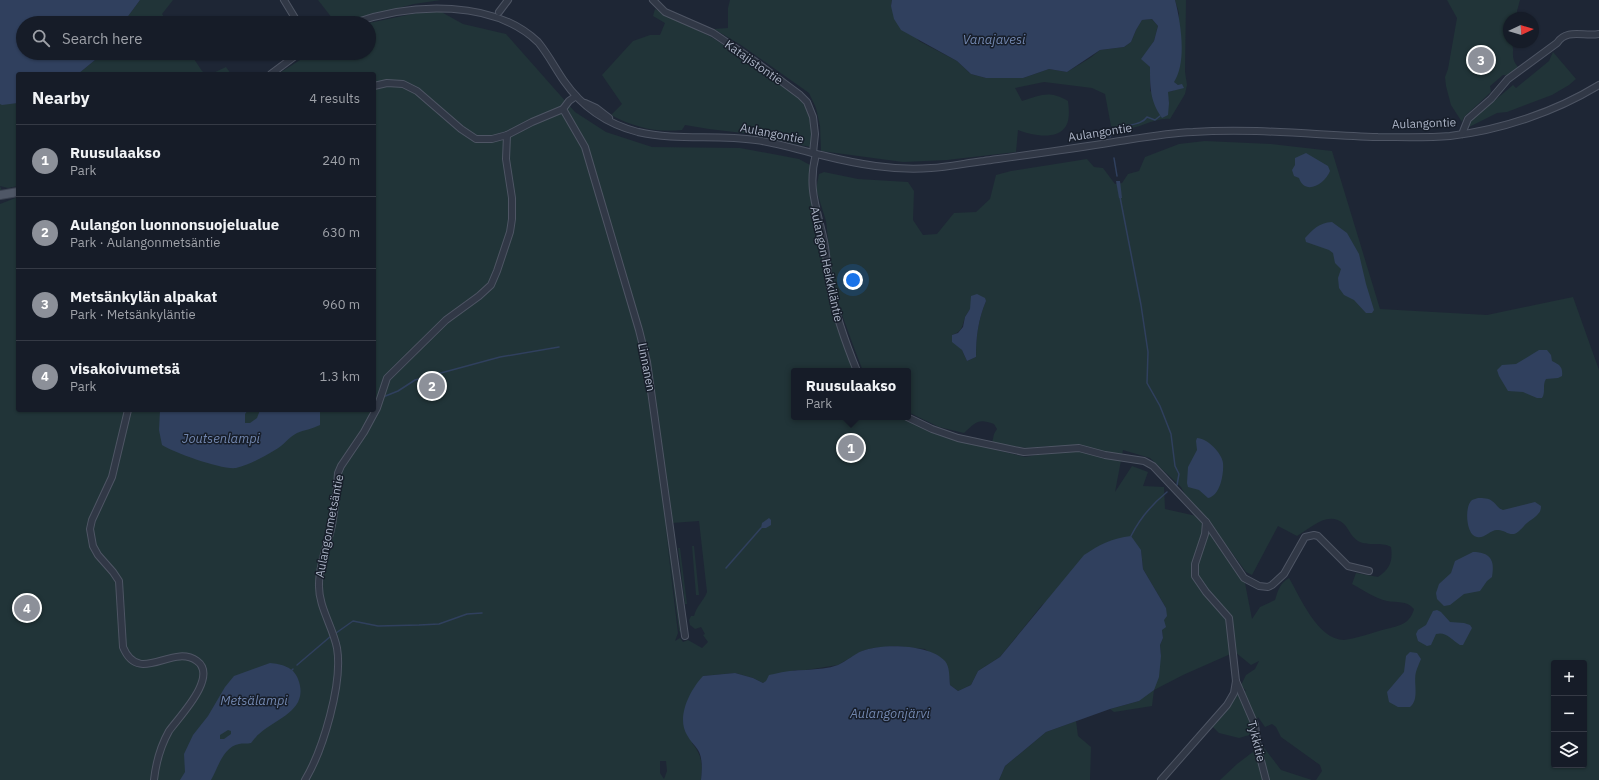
<!DOCTYPE html>
<html lang="en">
<head>
<meta charset="utf-8">
<style>
  :root { --surface:#161c28; --page:#1f2530; --text:#f1f3f6; --muted:#9ea1a8; --line:#353a45; --accent:#8c9099 }
  body { margin:0; font-family:"IBM Plex Sans",sans-serif; background:var(--page); color:var(--text) }
  .controls { position:absolute; right:12px; bottom:12px; display:grid; overflow:hidden; border-radius:4px; box-shadow:0 1px 3px #0004 }
  .controls button { width:36px; height:36px; display:grid; place-items:center; padding:0; border:0; border-bottom:1px solid var(--line); background:var(--surface); color:var(--text); font:20px sans-serif }
  .compass { position:absolute; left:1503px; top:12px; width:36px; height:36px; border-radius:50%; background:var(--surface); box-shadow:0 1px 3px #0004; rotate:86deg }
  .you { position:absolute; left:853px; top:280px; width:14px; height:14px; margin:-10px; border:3px solid #fff; border-radius:50%; background:#1a73e8; box-shadow:0 0 0 6px #1a73e833 }
  .badge { display:grid; place-items:center; width:26px; height:26px; border-radius:50%; background:var(--accent); color:#fff; font-size:13px; font-weight:700 }
  .pin { position:absolute; translate:-50% -50%; border:2px solid #fff; box-shadow:0 1px 4px #0006 }
  .popup { position:absolute; left:791px; top:368px; width:120px; height:52px; box-sizing:border-box; display:grid; place-content:center; border-radius:4px; background:var(--surface); filter:drop-shadow(0 1px 3px #0005); font-size:13px; white-space:nowrap; color:var(--muted) }
  .popup b { font-size:15px; color:var(--text) }
  .popup::after { content:''; position:absolute; left:50%; top:100%; margin-left:-8px; border:8px solid transparent; border-top-color:var(--surface) }
  .list { margin:0; padding:0; list-style:none }
  h2 { display:flex; justify-content:space-between; align-items:center; height:52px; margin:0; padding:0 16px; font-size:17px }
  h2 small { font-size:13px; font-weight:400; color:var(--muted) }
  .list li { display:grid; grid-template-columns:26px 1fr auto; gap:12px; align-items:center; box-sizing:border-box; height:72px; padding:0 16px; border-top:1px solid var(--line) }
  .list b { display:block; font-size:15px; white-space:nowrap }
  .list p { margin:0; font-size:13px; white-space:nowrap; color:var(--muted) }
  .list em { font-size:13px; font-style:normal; color:var(--muted) }
  .icon { flex:none; width:22px; height:22px; fill:none; stroke:currentColor; stroke-width:2; stroke-linecap:round; stroke-linejoin:round }
  .map { position:relative; flex:none; width:1599px; height:780px; overflow:hidden }
  .search { position:absolute; background:var(--surface); box-shadow:0 1px 3px #0004; left:16px; top:16px; width:360px; height:44px; display:flex; align-items:center; gap:10px; box-sizing:border-box; padding:0 14px; border-radius:22px; color:var(--muted); font-size:15px }
  .panel { position:absolute; background:var(--surface); box-shadow:0 1px 3px #0004; left:16px; top:72px; width:360px; height:340px; border-radius:4px }
  .map>svg:first-child { display:block }
</style>
</head>
<body>
<div class="map">
<svg width="1599" height="780" viewBox="0 0 1599 780">
  <rect width="100%" height="100%" fill="#1e2635"/>
  <!-- green -->
  <g fill="#213438" fill-rule="evenodd">
    <polygon points="140,0 173,0 162,14 168,23 123,23"/>
    <polygon points="318,0 441,0 414,4 363,17 350,23 336,23"/>
    <path d="M730,0H892L891,6L919,41L957,61L971,74L986,78H1023L1049,69L1067,72L1090,58L1100,50L1124,47L1131,42L1136,30L1142,20L1152,19L1158,26L1154,41L1142,59L1150,67V91L1169,103L1167,92L1173,91L1178,85L1173,82L1179,13L1175,0H1186L1185,72L1187,85L1185,94L1170,119C1150,117 1130,137 1111,126L1105,94L1092,88L1044,82L1015,88L1022,101C1041,95 1049,90 1068,101C1069,109 1070,119 1066,126C1057,141 1031,135 1018,130L1016,152L947,160L903,162L821,151L820,126L816,108L809,93L741,45L714,29L728,28V8Z"/>
    <path d="M1447,0H1520L1517,11V18H1509V42H1511C1516,51 1509,56 1518,67L1509,75H1503L1490,86L1491,92L1464,117L1462,122L1451,105L1446,86L1445,77L1448,69L1457,18Z"/>
    <path d="M436,9L463,24L506,34L575,112L606,132L652,147L740,148L799,159L810,165L811,183L823,246L825,270L855,371H794V417H901L930,432L956,440L1025,457L1047,453L1049,446L1027,448L992,443L994,434L997,429L994,424C978,418 976,422 964,433L939,427L908,412V371H863L853,345L841,312L832,275L826,221L816,189L819,174L824,172L858,179L908,182L914,191L913,220L923,235L937,234L954,213L976,212L990,199L996,175L1011,171L1087,159L1094,167L1103,168L1115,184L1122,183L1128,174L1139,171L1145,157L1179,144L1205,141L1271,144L1332,151L1380,309L1487,315L1573,297L1599,370V780H1316L1322,771L1320,765L1281,737L1276,727L1272,724L1265,727L1258,717L1255,724L1256,733L1239,738L1219,733L1210,724L1234,693L1246,691L1241,685L1246,675L1255,669L1259,661L1251,665L1235,652L1183,675L1154,690L1152,706L1114,712L1110,709L1139,701L1161,656L1160,645L1163,638L1162,630L1166,608L1143,569L1141,550L1042,605L1000,657L978,671L971,685L958,691L950,685L948,669L925,649L895,646L873,648L862,651L838,665L806,670H795L763,683L753,678L735,673L703,676L692,743C702,755 703,765 701,780H0V204L18,197V410H374V74H278L311,53H369V23ZM986,301C978,320 976,337 976,357L967,361L962,350L952,335C967,330 960,321 969,311C973,306 981,304 986,301ZM1123,450L1150,458L1181,487L1188,500L1219,535L1246,572L1252,575L1278,526L1297,536C1311,528 1328,510 1344,524C1349,529 1351,537 1358,541C1368,547 1381,541 1391,547C1393,561 1390,569 1378,577L1356,573L1352,584C1363,590 1375,598 1387,601C1396,603 1407,600 1414,609C1410,624 1399,626 1386,629C1375,632 1355,639 1344,640C1318,640 1300,597 1289,578C1280,583 1278,590 1275,600L1260,607L1252,619L1244,578L1201,517L1165,509L1164,487L1143,486L1148,472L1132,466L1115,492ZM699,521L707,592C703,602 697,605 694,616H691L689,620L690,625L695,629L701,627L705,634L703,635L708,642L702,648L688,640L683,642L680,638L675,641L678,633L665,524L679,631L685,636L672,523ZM1554,663H1584V765H1554ZM660,761H666L667,771L664,779L660,773Z"/>
    <path d="M655,9L713,38L797,94L811,115L812,136L810,147L751,134L709,129L685,125L682,130C657,133 633,127 611,115L622,104L602,75L633,41L650,35H660L665,23L653,16Z"/>
    <polygon points="1553,52 1576,79 1569,85 1552,95 1507,112 1497,113 1469,127 1468,123 1513,85 1516,88 1549,61"/>
    <polygon points="100,53 190,53 202,71 206,74 78,74 95,60"/>
    <polygon points="226,67 231,74 211,74"/>
    <polygon points="18,103 18,186 8,188 0,186 2,191 0,192 0,104"/>
    <polygon points="692,546 694,546 699,595 696,595"/>
    <polygon points="678,548 680,548 687,604 685,604"/>
    <polygon points="1076,721 1078,736 1091,747 1090,780 999,780 1005,766 1046,732"/>
    <polygon points="1262,745 1281,770 1312,780 1220,780 1237,764"/>
  </g>
  <!-- water -->
  <g fill="#30405e" fill-rule="evenodd">
    <polygon points="0,0 140,0 123,23 23,23 23,53 100,53 95,60 78,74 18,74 18,103 2,105 0,104"/>
    <path d="M892,0H1175C1181,23 1187,62 1174,82L1178,85L1182,84L1184,88L1168,92L1169,103L1168,115L1162,118C1150,101 1150,87 1150,67L1141,59L1154,41L1158,26L1152,19L1142,20L1136,30L1131,42L1124,47L1100,50L1067,72L1049,69L1023,78H986L971,74L957,61L901,30L894,19L891,6Z"/>
    <path d="M1306,153L1328,166L1330,171C1325,184 1305,196 1299,178L1294,176L1292,170L1295,165V158Z"/>
    <polygon points="1116,181 1120,181 1122,198 1119,198"/>
    <path d="M1332,222L1347,233L1359,254L1366,284L1374,310L1372,313H1366L1354,300L1344,295L1339,288L1338,278L1341,269L1335,263L1333,253L1329,250L1306,242L1305,238C1314,229 1318,223 1332,222Z"/>
    <path d="M977,294L985,298L986,301C978,320 976,337 976,357L967,361L962,350L952,342V335L958,333L963,327L965,317L970,309L971,296Z"/>
    <path d="M1539,350H1547L1551,355L1552,361C1560,365 1563,367 1562,376L1558,378L1546,379C1542,385 1546,392 1542,398H1537L1523,392L1508,391L1499,376L1497,370L1502,365L1516,364Z"/>
    <path d="M160,410H248L245,414V423H250L257,418L260,410H320V425C312,429 304,430 297,433C289,437 283,446 275,450C263,457 250,465 236,468C222,470 175,453 162,445L159,430Z"/>
    <path d="M1197,438C1207,438 1222,453 1223,463C1224,474 1220,496 1208,498L1199,490L1188,487L1187,483L1188,467L1197,450L1196,441Z"/>
    <path d="M1478,498C1483,498 1489,498 1492,501C1497,504 1497,508 1503,510L1535,502L1541,506C1541,510 1540,512 1538,514C1534,519 1528,521 1524,526C1521,529 1518,533 1514,534C1508,535 1503,529 1497,530C1490,530 1484,539 1477,537C1466,536 1464,506 1472,500C1474,499 1476,499 1478,498Z"/>
    <polygon points="769,518 771,520 771,525 766,528 761,528 762,523"/>
    <path d="M1131,536L1141,550L1143,569L1166,608L1167,616L1164,620L1166,627L1162,630L1163,638L1160,645L1161,656L1159,677L1154,690L1139,701L1110,709L1046,732L1005,766L999,780H701C702,771 703,758 698,750C695,745 690,741 687,735C676,717 690,690 703,676L735,673L753,678L763,683L766,681L769,675L774,674C794,668 819,672 838,665C847,661 854,654 862,651C882,643 930,644 945,661C950,667 949,677 950,685L958,691L971,685L978,671L1000,657L1084,555C1099,545 1112,538 1131,536Z"/>
    <path d="M1473,552C1491,552 1495,561 1492,577L1487,581L1480,591L1464,594L1450,605L1444,606L1437,599L1436,593L1439,584L1451,573L1455,561Z"/>
    <path d="M1437,610L1441,612L1450,622L1464,623L1470,625L1472,628L1463,645H1460C1452,640 1446,631 1436,634L1431,645L1427,646L1418,641L1416,634L1418,630L1426,625L1433,611Z"/>
    <path d="M1410,652L1417,653L1421,659C1419,664 1417,668 1416,672C1413,683 1420,699 1410,707H1398L1389,702L1387,692L1404,672L1406,656Z"/>
    <path d="M270,663C281,664 294,667 298,679C310,710 277,718 259,734C256,736 254,740 251,743C247,744 243,743 239,744C223,747 218,768 211,780H180L185,772L184,754L193,735L208,716L225,687L234,676ZM228,730L231,731V734L224,739H220V735Z"/>
  </g>
  <g fill="none" stroke-linecap="round" stroke-linejoin="round">
    <!-- stream -->
    <g stroke="#30405e" stroke-width="1.5">
      <path d="M1110,137C1117,122 1140,128 1147,117L1155,120L1160,116"/>
      <polyline points="1114,158 1117,176"/>
      <polyline points="1120,197 1141,305 1148,352 1147,383 1160,406 1171,434 1175,466 1179,474 1177,485"/>
      <polyline points="383,397 398,391 415,380 500,357 559,347"/>
      <path d="M1131,536C1140,518 1151,505 1167,492"/>
      <polyline points="726,568 761,528"/>
      <polyline points="336,633 353,621 378,626 419,625 439,624 467,614 482,613"/>
      <polyline points="297,665 331,636"/>
      <polyline points="291,671 293,669"/>
    </g>
    <defs>
      <g id="minor">
        <polyline points="284,0 298,23"/>
        <polyline points="653,0 665,12 713,33 753,60 800,95 807,102 813,117 815,134 813,153"/>
        <polyline points="499,12 508,0"/>
        <path d="M354,23C413,2 494,0 538,42C548,54 555,68 564,81C582,107 607,124 638,132C677,141 717,134 756,140C778,143 799,150 821,155C857,164 894,171 931,168C949,167 966,163 984,161C1027,155 1071,149 1114,142C1140,138 1167,133 1193,132C1255,128 1316,135 1378,137C1402,137 1426,138 1450,136C1501,130 1555,112 1599,85"/>
        <polyline points="271,74 299,53"/>
        <polyline points="585,103 596,108 609,118"/>
        <polyline points="563,109 585,147 639,330 647,362 685,636"/>
        <path d="M1462,134L1468,119L1491,99L1508,79L1557,43C1567,28 1584,37 1599,34"/>
        <polyline points="507,135 532,122 563,109 569,101 576,96"/>
        <path d="M816,154C807,188 817,208 824,241C827,256 827,271 830,287C836,316 846,344 857,371"/>
        <path d="M128,410L112,477L92,520L90,529L93,546L98,555L113,572L119,581L123,647C139,686 172,643 197,661C219,677 178,718 169,731C160,747 156,762 154,780"/>
        <polyline points="907,417 932,429 958,438 1024,452 1079,448 1105,455 1144,461 1153,466 1206,522 1205,534 1195,564 1195,576 1206,592 1229,618 1236,681 1234,693 1227,705 1161,780"/>
        <polyline points="1206,522 1244,578 1259,586 1268,587 1272,585 1284,574 1305,537 1314,535 1318,536 1348,566 1369,571"/>
        <polyline points="1236,681 1255,725 1258,749 1266,780"/>
        <path d="M305,780C323,750 343,683 337,648C333,627 318,606 319,584C319,564 328,544 332,525C335,508 337,490 338,473L341,466L364,432L377,408L387,378L446,320L479,296L491,285L497,271L510,232L512,219V198L506,159L507,135L492,139H476L461,129L417,91L403,84L387,83L374,86"/>
      </g>
      <polyline id="major" points="0,195 18,192"/>
    </defs>
    <!-- minor casing -->
    <use href="#minor" stroke="#4e5564" stroke-width="8"/>
    <!-- major casing -->
    <use href="#major" stroke="#3a414f" stroke-width="10"/>
    <!-- minor -->
    <use href="#minor" stroke="#313846" stroke-width="6"/>
    <!-- major -->
    <use href="#major" stroke="#4f5766" stroke-width="8"/>
  </g>
  <g text-anchor="middle" dominant-baseline="central" stroke-width="3" stroke-linejoin="round" paint-order="stroke">
    <!-- street labels -->
    <g font-size="12" fill="#aab2c4" stroke="#171e2a">
      <text transform="translate(754 62) rotate(35)">Katajistontie</text>
      <text transform="translate(1424 123) rotate(-2)">Aulangontie</text>
      <text transform="translate(1100 132) rotate(-9)">Aulangontie</text>
      <text transform="translate(772 133) rotate(11)">Aulangontie</text>
      <text transform="translate(827 264) rotate(78)">Aulangon Heikkiläntie</text>
      <text transform="translate(647 367) rotate(79)">Linnanen</text>
      <text transform="translate(329 526) rotate(-79)">Aulangonmetsäntie</text>
      <text transform="translate(1257 741) rotate(76)">Tykkitie</text>
    </g>
    <!-- water labels -->
    <g font-size="13" font-style="italic" fill="#7186ae" stroke="#171e2a">
      <text x="994" y="39">Vanajavesi</text>
      <text x="221" y="438">Joutsenlampi</text>
      <text x="254" y="700">Metsälampi</text>
      <text x="890" y="713">Aulangonjärvi</text>
    </g>
  </g>
</svg>
<div class="controls">
<button>+</button>
<button>−</button>
<button><svg class="icon" aria-label="layers" viewBox="0 0 24 24"><path d="M12 4l9 5-9 5-9-5zM3 14l9 5 9-5"/></svg></button>
</div>
<svg class="compass" viewBox="-18 -18 36 36"><path d="M0-13l5 13h-10z" fill="#e53935"/><path d="M0 13l5-13h-10z" fill="#9ea1a8"/></svg>
<div class="you"></div>
<div class="pin badge" style="left:851px;top:448px">1</div>
<div class="popup"><b>Ruusulaakso</b>Park</div>
<div class="pin badge" style="left:432px;top:386px">2</div>
<div class="pin badge" style="left:1481px;top:60px">3</div>
<div class="pin badge" style="left:27px;top:608px">4</div>
<div class="search"><svg class="icon" aria-label="search" viewBox="0 0 24 24"><circle cx="10" cy="10" r="6"/><path d="M15 15l6 6"/></svg>Search here</div>
<section class="panel">
<h2>Nearby<small>4 results</small></h2>
<ul class="list">
<li><span class="badge">1</span><div><b>Ruusulaakso</b><p>Park</p></div><em>240 m</em></li>
<li><span class="badge">2</span><div><b>Aulangon luonnonsuojelualue</b><p>Park · Aulangonmetsäntie</p></div><em>630 m</em></li>
<li><span class="badge">3</span><div><b>Metsänkylän alpakat</b><p>Park · Metsänkyläntie</p></div><em>960 m</em></li>
<li><span class="badge">4</span><div><b>visakoivumetsä</b><p>Park</p></div><em>1.3 km</em></li>
</ul>
</section>
</div>
</body>
</html>
